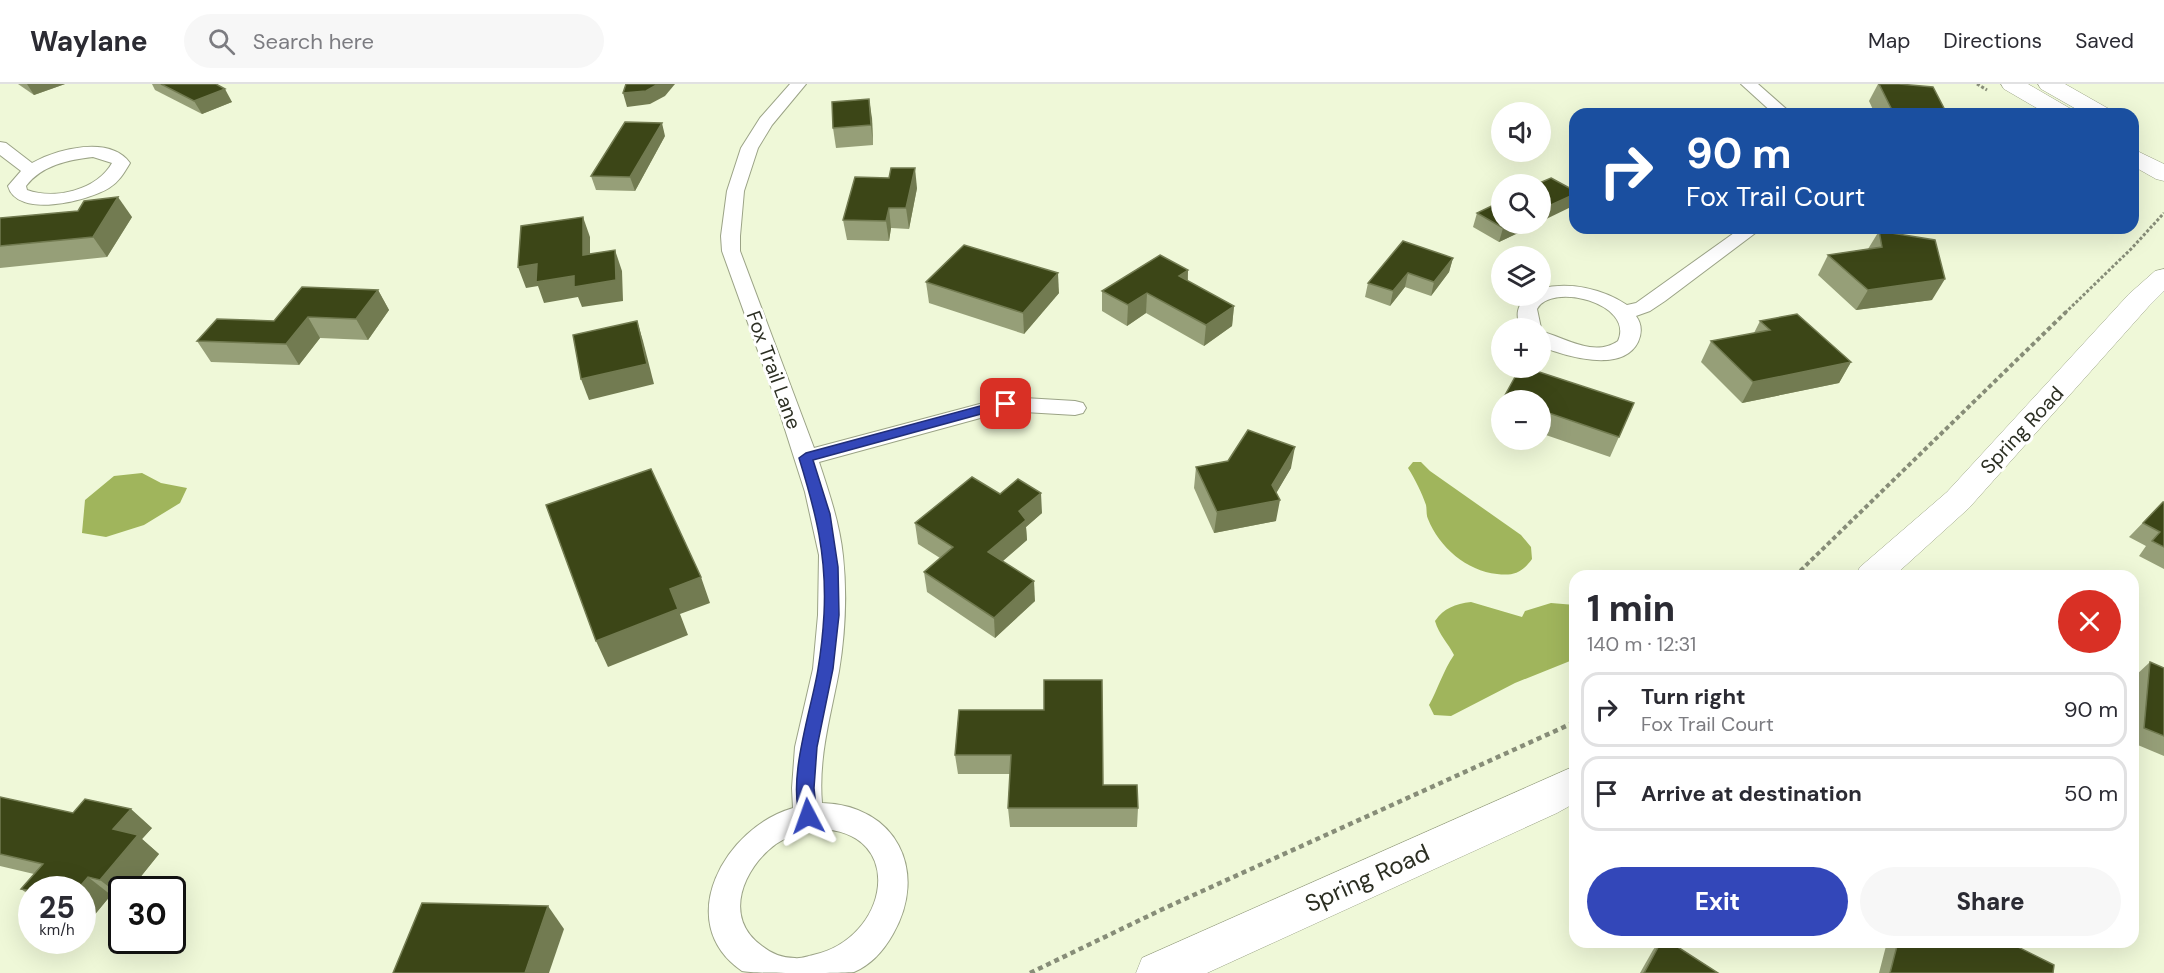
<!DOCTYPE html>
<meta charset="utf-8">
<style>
:root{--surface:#fff;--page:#f7f7f7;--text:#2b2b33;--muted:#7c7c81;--line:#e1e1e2;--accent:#3347b9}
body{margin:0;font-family:"DM Sans",sans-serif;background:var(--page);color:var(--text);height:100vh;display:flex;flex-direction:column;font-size:22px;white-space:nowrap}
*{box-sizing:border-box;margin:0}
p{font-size:20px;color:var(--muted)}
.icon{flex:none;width:33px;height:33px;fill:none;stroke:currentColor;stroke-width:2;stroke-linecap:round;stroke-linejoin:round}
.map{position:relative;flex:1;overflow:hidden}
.sheet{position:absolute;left:1569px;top:486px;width:570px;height:378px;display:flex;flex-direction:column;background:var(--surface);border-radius:18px;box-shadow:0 6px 24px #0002}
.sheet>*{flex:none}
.hud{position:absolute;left:1569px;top:24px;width:570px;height:126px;border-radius:18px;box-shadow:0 6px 24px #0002;background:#1a4fa0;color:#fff;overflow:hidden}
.buttons{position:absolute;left:1491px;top:18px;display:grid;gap:12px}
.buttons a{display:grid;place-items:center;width:60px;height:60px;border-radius:50%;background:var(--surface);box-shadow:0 6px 24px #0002;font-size:30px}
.speed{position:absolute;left:18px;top:792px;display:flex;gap:12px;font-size:30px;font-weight:700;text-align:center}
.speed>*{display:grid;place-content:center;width:78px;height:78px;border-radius:50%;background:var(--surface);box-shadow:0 6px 24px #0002;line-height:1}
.speed small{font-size:15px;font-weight:400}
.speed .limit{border:3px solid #111;border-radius:9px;background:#fff;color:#111}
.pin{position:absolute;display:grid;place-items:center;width:51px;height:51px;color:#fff;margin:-26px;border-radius:12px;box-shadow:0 3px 9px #0006}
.me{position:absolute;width:66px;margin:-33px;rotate:356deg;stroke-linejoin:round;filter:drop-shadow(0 0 4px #0008)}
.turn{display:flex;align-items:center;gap:21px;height:126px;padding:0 18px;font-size:27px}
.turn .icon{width:78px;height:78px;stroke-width:2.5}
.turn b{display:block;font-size:42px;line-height:51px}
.round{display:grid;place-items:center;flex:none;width:63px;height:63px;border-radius:32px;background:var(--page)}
.headline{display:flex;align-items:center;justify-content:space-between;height:102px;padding:0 18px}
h1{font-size:36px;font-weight:800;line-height:45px}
.action{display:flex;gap:12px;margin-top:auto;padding:12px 18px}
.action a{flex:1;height:69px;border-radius:36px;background:var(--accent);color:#fff;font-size:24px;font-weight:800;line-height:69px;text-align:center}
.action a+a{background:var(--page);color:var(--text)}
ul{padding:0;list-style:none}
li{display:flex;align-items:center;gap:18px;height:75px;margin:0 12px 9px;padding:0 6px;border:3px solid var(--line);border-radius:18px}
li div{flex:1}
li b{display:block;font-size:22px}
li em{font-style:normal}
header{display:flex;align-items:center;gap:36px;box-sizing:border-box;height:84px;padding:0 30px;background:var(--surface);border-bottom:2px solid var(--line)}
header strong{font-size:28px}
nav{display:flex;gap:33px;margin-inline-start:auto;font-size:21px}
.search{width:420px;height:54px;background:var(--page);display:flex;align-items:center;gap:15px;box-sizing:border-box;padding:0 21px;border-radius:33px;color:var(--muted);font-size:22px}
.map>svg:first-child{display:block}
.water{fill:#a0b55c}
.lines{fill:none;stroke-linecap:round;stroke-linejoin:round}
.street-casing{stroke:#9ba386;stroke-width:2}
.secondary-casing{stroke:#9ba386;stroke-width:1}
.path-far2{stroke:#878d78;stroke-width:3;stroke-dasharray:3 2;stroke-linecap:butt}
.path-far1{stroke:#878d78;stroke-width:4;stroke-dasharray:4.5 3;stroke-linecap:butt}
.path{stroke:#878d78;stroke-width:4.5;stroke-dasharray:5 4;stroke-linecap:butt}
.street{fill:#fff;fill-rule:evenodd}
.secondary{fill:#fff;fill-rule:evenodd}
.wall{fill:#969f78}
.shaded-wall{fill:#727b51}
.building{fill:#3c4617;stroke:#727b51;stroke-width:1.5}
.route{fill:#3347b9;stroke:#212e78;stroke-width:1.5}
.labels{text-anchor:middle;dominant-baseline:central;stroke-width:6;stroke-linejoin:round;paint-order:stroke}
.street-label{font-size:20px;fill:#2c2f23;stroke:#fff}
.near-street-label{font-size:24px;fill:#2c2f23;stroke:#fff}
</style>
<header>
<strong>Waylane</strong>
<div class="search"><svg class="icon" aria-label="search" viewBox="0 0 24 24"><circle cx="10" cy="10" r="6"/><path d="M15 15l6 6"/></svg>Search here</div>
<nav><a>Map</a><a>Directions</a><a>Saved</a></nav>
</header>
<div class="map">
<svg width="2164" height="889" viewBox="0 0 2164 889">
<rect width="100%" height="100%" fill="#eff8d8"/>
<g class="water">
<path d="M 1413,378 L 1421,378 L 1430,387 L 1521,451 L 1531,463 L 1532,475 C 1522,489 1513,492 1497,490 C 1467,487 1439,463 1428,435 C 1426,431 1427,426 1426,421 C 1422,409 1415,395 1408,384 Z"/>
<path d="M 142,389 L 161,399 L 187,404 L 180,419 L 144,441 L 106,453 L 82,449 L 85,416 L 114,392 Z"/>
<path d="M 1471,518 L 1522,533 L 1525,527 L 1551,519 L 1575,521 L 1575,575 L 1515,599 L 1451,632 L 1434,631 L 1429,621 C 1438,605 1443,587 1454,571 C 1448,559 1439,551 1435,537 C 1444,524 1455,520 1471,518 Z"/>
</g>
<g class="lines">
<defs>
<g id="street">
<path d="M 790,0 L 806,0 L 772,41 L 758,64 L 744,107 L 740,152 L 740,167 L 814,364 L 1006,313 L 1075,317 L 1083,319 L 1086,324 L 1083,329 L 1075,331 L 1006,327 L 819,378 C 829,408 840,441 843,472 C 847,509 845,551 839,587 C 831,631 818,673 822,719 C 896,721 929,787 893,850 C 884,866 871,881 854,888 C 841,889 811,889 796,889 C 784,889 750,889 742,887 C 671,838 726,743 793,724 L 792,704 L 795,663 L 813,585 L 818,531 L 819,471 L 805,408 L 775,314 L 722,167 L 721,152 L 727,107 L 741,64 L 760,34 ZM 819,745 C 908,747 889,855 813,871 C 808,872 800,875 795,874 C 782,874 772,870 762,862 C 722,834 743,784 776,760 C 789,751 804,748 819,745 Z"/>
<path d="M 1741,0 L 1758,0 L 1792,30 L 1774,30 Z"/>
<path d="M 0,58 L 6,59 L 32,79 C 57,65 110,51 130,79 C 124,89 119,98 109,104 C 88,117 17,135 8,102 L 21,87 L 0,71 ZM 93,73 L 112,79 C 97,106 55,116 27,106 L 26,102 C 42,81 68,76 93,73 Z"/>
<path d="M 1741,144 L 1762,144 L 1665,217 L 1650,227 L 1636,232 C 1642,240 1642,249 1638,258 C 1622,290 1565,272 1540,262 L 1540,247 C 1565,253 1593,274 1618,257 C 1635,219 1551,198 1537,225 L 1541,244 L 1540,245 L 1521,244 C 1515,231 1517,222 1527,212 L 1540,212 L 1540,205 C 1569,197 1603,205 1627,221 L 1636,219 Z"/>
</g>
<g id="secondary">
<path d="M 2001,0 L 2028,0 L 2071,25 L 2074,30 L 2047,30 L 2004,5 Z"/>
<path d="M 2038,0 L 2065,0 L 2109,25 L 2112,30 L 2085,30 L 2041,5 Z"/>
<path d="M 2133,65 L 2164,80 L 2164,97 L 2156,95 L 2133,82 Z"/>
<path d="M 2164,185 L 2164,207 L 2149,222 L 1969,424 L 1894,492 L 1855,492 L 1860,483 L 1947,408 L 2129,210 L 2155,187 Z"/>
<path d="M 1575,682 L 1575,719 L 1557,729 L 1207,889 L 1136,889 L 1142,874 Z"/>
</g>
</defs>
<use href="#street" class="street-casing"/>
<use href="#secondary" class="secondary-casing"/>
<g class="path-far2">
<path d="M 1977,0 L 1987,6"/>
<path d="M 2065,229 L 2132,164 L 2164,129"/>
</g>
<path class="path-far1" d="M 1795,492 L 2066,228"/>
<path class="path" d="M 1030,889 L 1165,824 L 1575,638"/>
<use href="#street" class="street"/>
<use href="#secondary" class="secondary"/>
</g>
<g class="wall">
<path d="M 18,0 L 65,0 L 34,11 Z"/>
<path d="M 152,0 L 216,0 L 232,18 L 202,30 L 155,6 Z"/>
<path d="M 1878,0 L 1879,0 L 1947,30 L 1875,30 L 1869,17 Z"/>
<path d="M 872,34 L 873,61 L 836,64 L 833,44 Z"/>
<path d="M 665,52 L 635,107 L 596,106 L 591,92 Z"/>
<path d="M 917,104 L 909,145 L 891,144 L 889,157 L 847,156 L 843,136 Z"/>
<path d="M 1477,129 L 1502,140 L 1537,140 L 1499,158 L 1473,143 Z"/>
<path d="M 132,133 L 107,173 L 0,184 L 0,134 Z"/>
<path d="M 1985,144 L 2008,144 L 2005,149 Z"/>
<path d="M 1879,147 L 1932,216 L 1856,226 L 1818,191 L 1828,171 L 1868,165 Z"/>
<path d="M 1453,174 L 1449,188 L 1431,212 L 1405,203 L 1390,222 L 1365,213 L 1368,199 Z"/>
<path d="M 1188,186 L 1188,197 L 1234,222 L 1232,242 L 1204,262 L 1146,229 L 1127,242 L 1102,227 L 1102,207 Z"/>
<path d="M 926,198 L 1059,209 L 1024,250 L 929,219 Z"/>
<path d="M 378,206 L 389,226 L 368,256 L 320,254 L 299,281 L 211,278 L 197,257 L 274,237 Z"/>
<path d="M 1760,237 L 1851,278 L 1839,299 L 1742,319 L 1701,278 L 1711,257 L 1754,249 Z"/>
<path d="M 1520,284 L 1527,284 L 1634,319 L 1610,373 L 1540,349 L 1540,316 L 1503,316 Z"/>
<path d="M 1502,320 L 1502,335 L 1497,334 Z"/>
<path d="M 1196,383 L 1291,384 L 1276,409 L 1276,437 L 1214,449 L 1194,404 Z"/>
<path d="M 1000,410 L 1042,429 L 1026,443 L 1027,456 L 1003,477 L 1035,517 L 995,554 L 927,508 L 924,488 L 940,474 L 918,460 L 915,439 Z"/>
<path d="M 2163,418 L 2164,418 L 2164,485 L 2139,472 L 2146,462 L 2129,453 Z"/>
<path d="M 2150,578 L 2164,584 L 2164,672 L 2133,659 L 2133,608 L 2135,592 Z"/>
<path d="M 959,626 L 1103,701 L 1138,724 L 1137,743 L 1010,743 L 1008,724 L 1010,690 L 958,690 L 955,671 Z"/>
<path d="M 0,713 L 73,729 L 152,744 L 142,755 L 159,770 L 130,806 L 122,806 L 122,814 L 111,811 L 92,834 L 82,831 L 82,806 L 32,806 L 32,813 L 21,805 L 34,790 L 0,782 Z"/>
<path d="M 1659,858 L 1670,858 L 1718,889 L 1640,889 L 1653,866 Z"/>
<path d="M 1883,858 L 2008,858 L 2053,889 L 1879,889 L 1886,862 Z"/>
</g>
<g class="shaded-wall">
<path d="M 27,0 L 65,0 L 34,11 Z"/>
<path d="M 658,0 L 675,0 L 665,12 L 650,20 L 627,23 L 623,9 Z"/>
<path d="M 225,5 L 232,18 L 202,30 L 194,17 Z"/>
<path d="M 869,15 L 872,34 L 873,61 L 871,41 Z"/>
<path d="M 662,39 L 665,52 L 635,107 L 630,93 Z"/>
<path d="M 915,84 L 917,104 L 909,145 L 906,124 Z"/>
<path d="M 1575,110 L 1575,117 L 1573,122 L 1540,138 L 1540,126 Z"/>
<path d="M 118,113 L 132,133 L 107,173 L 93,153 Z"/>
<path d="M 889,124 L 891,144 L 889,157 L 886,137 Z"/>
<path d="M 583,133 L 590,153 L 590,192 L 583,171 Z"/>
<path d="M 1513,140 L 1537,140 L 1499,158 L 1503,144 Z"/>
<path d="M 615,166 L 622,187 L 623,217 L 582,223 L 578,213 L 544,219 L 538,202 L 526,204 L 518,183 Z"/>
<path d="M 1453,174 L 1449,188 L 1431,212 L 1434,198 Z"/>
<path d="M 1188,186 L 1187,206 L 1179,192 Z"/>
<path d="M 1058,189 L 1059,209 L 1024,250 L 1023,229 Z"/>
<path d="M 1408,189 L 1405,203 L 1390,222 L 1393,207 Z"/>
<path d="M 1945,195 L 1932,216 L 1856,226 L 1868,206 Z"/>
<path d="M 378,206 L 389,226 L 368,256 L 356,235 Z"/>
<path d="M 1147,209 L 1146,229 L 1127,242 L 1128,221 Z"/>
<path d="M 1234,222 L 1232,242 L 1204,262 L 1206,241 Z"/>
<path d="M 308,233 L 320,254 L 299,281 L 286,260 Z"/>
<path d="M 637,237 L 643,257 L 654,300 L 589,316 L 581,295 Z"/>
<path d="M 1851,278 L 1839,299 L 1742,319 L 1753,298 Z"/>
<path d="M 1295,363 L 1291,384 L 1271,418 L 1280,416 L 1276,437 L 1214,449 L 1217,428 L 1272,401 Z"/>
<path d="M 1041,409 L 1042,429 L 1026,443 L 1027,456 L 990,488 L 988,468 L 1019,427 Z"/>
<path d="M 701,493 L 710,519 L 680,530 L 688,551 L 608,583 L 596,557 L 670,505 Z"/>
<path d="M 1034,497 L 1035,517 L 995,554 L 994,534 Z"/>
<path d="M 131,725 L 152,744 L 142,755 L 159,770 L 130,806 L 122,806 L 122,813 L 100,796 L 113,745 Z"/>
<path d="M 88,793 L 111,811 L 92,834 L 82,826 L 82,806 L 77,806 Z"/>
<path d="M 548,822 L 564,845 L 549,889 L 525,889 Z"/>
</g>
<g class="building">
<path d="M 161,0 L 216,0 L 225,5 L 194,17 Z"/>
<path d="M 626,0 L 658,0 L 646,7 L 623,9 Z"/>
<path d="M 1879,0 L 1899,0 L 1933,3 L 1947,30 L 1894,30 Z"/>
<path d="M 869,15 L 871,41 L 833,44 L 832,18 Z"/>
<path d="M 625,38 L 662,39 L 630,93 L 591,92 Z"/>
<path d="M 891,84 L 915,84 L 906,124 L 889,124 L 886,137 L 843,136 L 855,93 L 889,94 Z"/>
<path d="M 1551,94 L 1575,107 L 1575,110 L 1540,126 L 1540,100 L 1537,100 Z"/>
<path d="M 118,113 L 93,153 L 0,162 L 0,134 L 78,127 L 84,117 Z"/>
<path d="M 1502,117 L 1502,140 L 1513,140 L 1503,144 L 1477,129 Z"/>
<path d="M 583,133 L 583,171 L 615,166 L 616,196 L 574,203 L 574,192 L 536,198 L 537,180 L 518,183 L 521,142 Z"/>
<path d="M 1879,147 L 1935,156 L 1945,195 L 1868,206 L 1828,171 L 1882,163 Z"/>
<path d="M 1403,157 L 1453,174 L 1434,198 L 1408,189 L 1393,207 L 1368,199 Z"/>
<path d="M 964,161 L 1058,189 L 1023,229 L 926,198 Z"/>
<path d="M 1160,171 L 1188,186 L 1179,192 L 1234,222 L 1206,241 L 1147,209 L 1128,221 L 1102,207 Z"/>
<path d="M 302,203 L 378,206 L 356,235 L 308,233 L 286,260 L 197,257 L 217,235 L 274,237 Z"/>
<path d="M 1797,230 L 1851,278 L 1753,298 L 1711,257 L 1770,246 L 1760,237 Z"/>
<path d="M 637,237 L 647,280 L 581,295 L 573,251 Z"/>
<path d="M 1520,284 L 1527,284 L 1634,319 L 1619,353 L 1540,326 L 1540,316 L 1514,316 L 1504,313 Z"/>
<path d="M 1248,346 L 1295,363 L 1272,401 L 1280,416 L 1217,428 L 1196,383 L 1228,377 Z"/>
<path d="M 651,385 L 701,493 L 670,505 L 678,525 L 596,557 L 546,421 Z"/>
<path d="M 972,393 L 1000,410 L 1018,395 L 1041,409 L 1019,427 L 1026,436 L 988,468 L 1034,497 L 994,534 L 924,488 L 953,463 L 915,439 Z"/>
<path d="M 2163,418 L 2164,418 L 2164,463 L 2152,457 L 2160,448 L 2143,439 Z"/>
<path d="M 2150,578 L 2164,584 L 2164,652 L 2144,644 Z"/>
<path d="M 1044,596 L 1102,596 L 1103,701 L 1137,701 L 1138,724 L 1008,724 L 1011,671 L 955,671 L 959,626 L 1044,626 Z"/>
<path d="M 0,713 L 73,729 L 85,715 L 131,725 L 113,745 L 138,751 L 100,796 L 88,793 L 77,806 L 32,806 L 32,807 L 21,805 L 43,780 L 0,770 Z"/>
<path d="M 422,819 L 548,822 L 525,889 L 393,889 Z"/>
<path d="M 1661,858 L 1670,858 L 1718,889 L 1644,889 Z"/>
<path d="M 1898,858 L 2008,858 L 2054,881 L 2053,889 L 1890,889 Z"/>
</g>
<path class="route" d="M 1006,315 L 1010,317 L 1012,320 L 1010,322 L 813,376 L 830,430 L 838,483 L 839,531 L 833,585 L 817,663 L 814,704 L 817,732 L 814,737 L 808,740 L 802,737 C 785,700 812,624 818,585 C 821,567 823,548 824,530 C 827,472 816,429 799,374 L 806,369 Z"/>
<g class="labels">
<g class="street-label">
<text transform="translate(774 286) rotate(70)">Fox Trail Lane</text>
<text transform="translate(2022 346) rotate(-47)">Spring Road</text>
</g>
<g class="near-street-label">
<text transform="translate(1367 794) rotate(-24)">Spring Road</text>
</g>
</g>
</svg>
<div class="buttons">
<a><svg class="icon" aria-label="sound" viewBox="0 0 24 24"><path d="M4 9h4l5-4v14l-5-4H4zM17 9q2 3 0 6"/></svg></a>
<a><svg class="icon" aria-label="search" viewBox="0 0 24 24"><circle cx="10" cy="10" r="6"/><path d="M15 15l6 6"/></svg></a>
<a><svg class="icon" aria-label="layers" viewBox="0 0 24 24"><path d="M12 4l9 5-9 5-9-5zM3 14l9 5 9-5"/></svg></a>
<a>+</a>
<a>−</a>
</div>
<div class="speed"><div>25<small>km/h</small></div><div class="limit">30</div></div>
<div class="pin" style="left:1006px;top:320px;background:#d93025"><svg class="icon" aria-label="arrive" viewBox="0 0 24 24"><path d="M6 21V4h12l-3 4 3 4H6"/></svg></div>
<svg class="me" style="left:808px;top:732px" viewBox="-20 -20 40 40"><path d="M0-17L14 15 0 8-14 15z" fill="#3347b9" stroke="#fff" stroke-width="4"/></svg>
<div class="hud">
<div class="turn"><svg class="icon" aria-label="right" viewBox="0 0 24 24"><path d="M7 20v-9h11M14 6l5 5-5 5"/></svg><div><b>90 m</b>Fox Trail Court</div></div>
</div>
<section class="sheet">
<div class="headline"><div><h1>1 min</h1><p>140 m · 12:31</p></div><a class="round" style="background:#d93025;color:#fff"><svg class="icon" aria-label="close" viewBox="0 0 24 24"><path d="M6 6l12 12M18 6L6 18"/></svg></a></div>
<ul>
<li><svg class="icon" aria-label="right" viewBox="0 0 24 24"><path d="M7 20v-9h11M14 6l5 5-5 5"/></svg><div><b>Turn right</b><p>Fox Trail Court</p></div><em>90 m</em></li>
<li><svg class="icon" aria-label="arrive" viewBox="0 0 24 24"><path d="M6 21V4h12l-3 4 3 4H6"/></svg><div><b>Arrive at destination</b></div><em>50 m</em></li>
</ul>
<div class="action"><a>Exit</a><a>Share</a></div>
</section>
</div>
